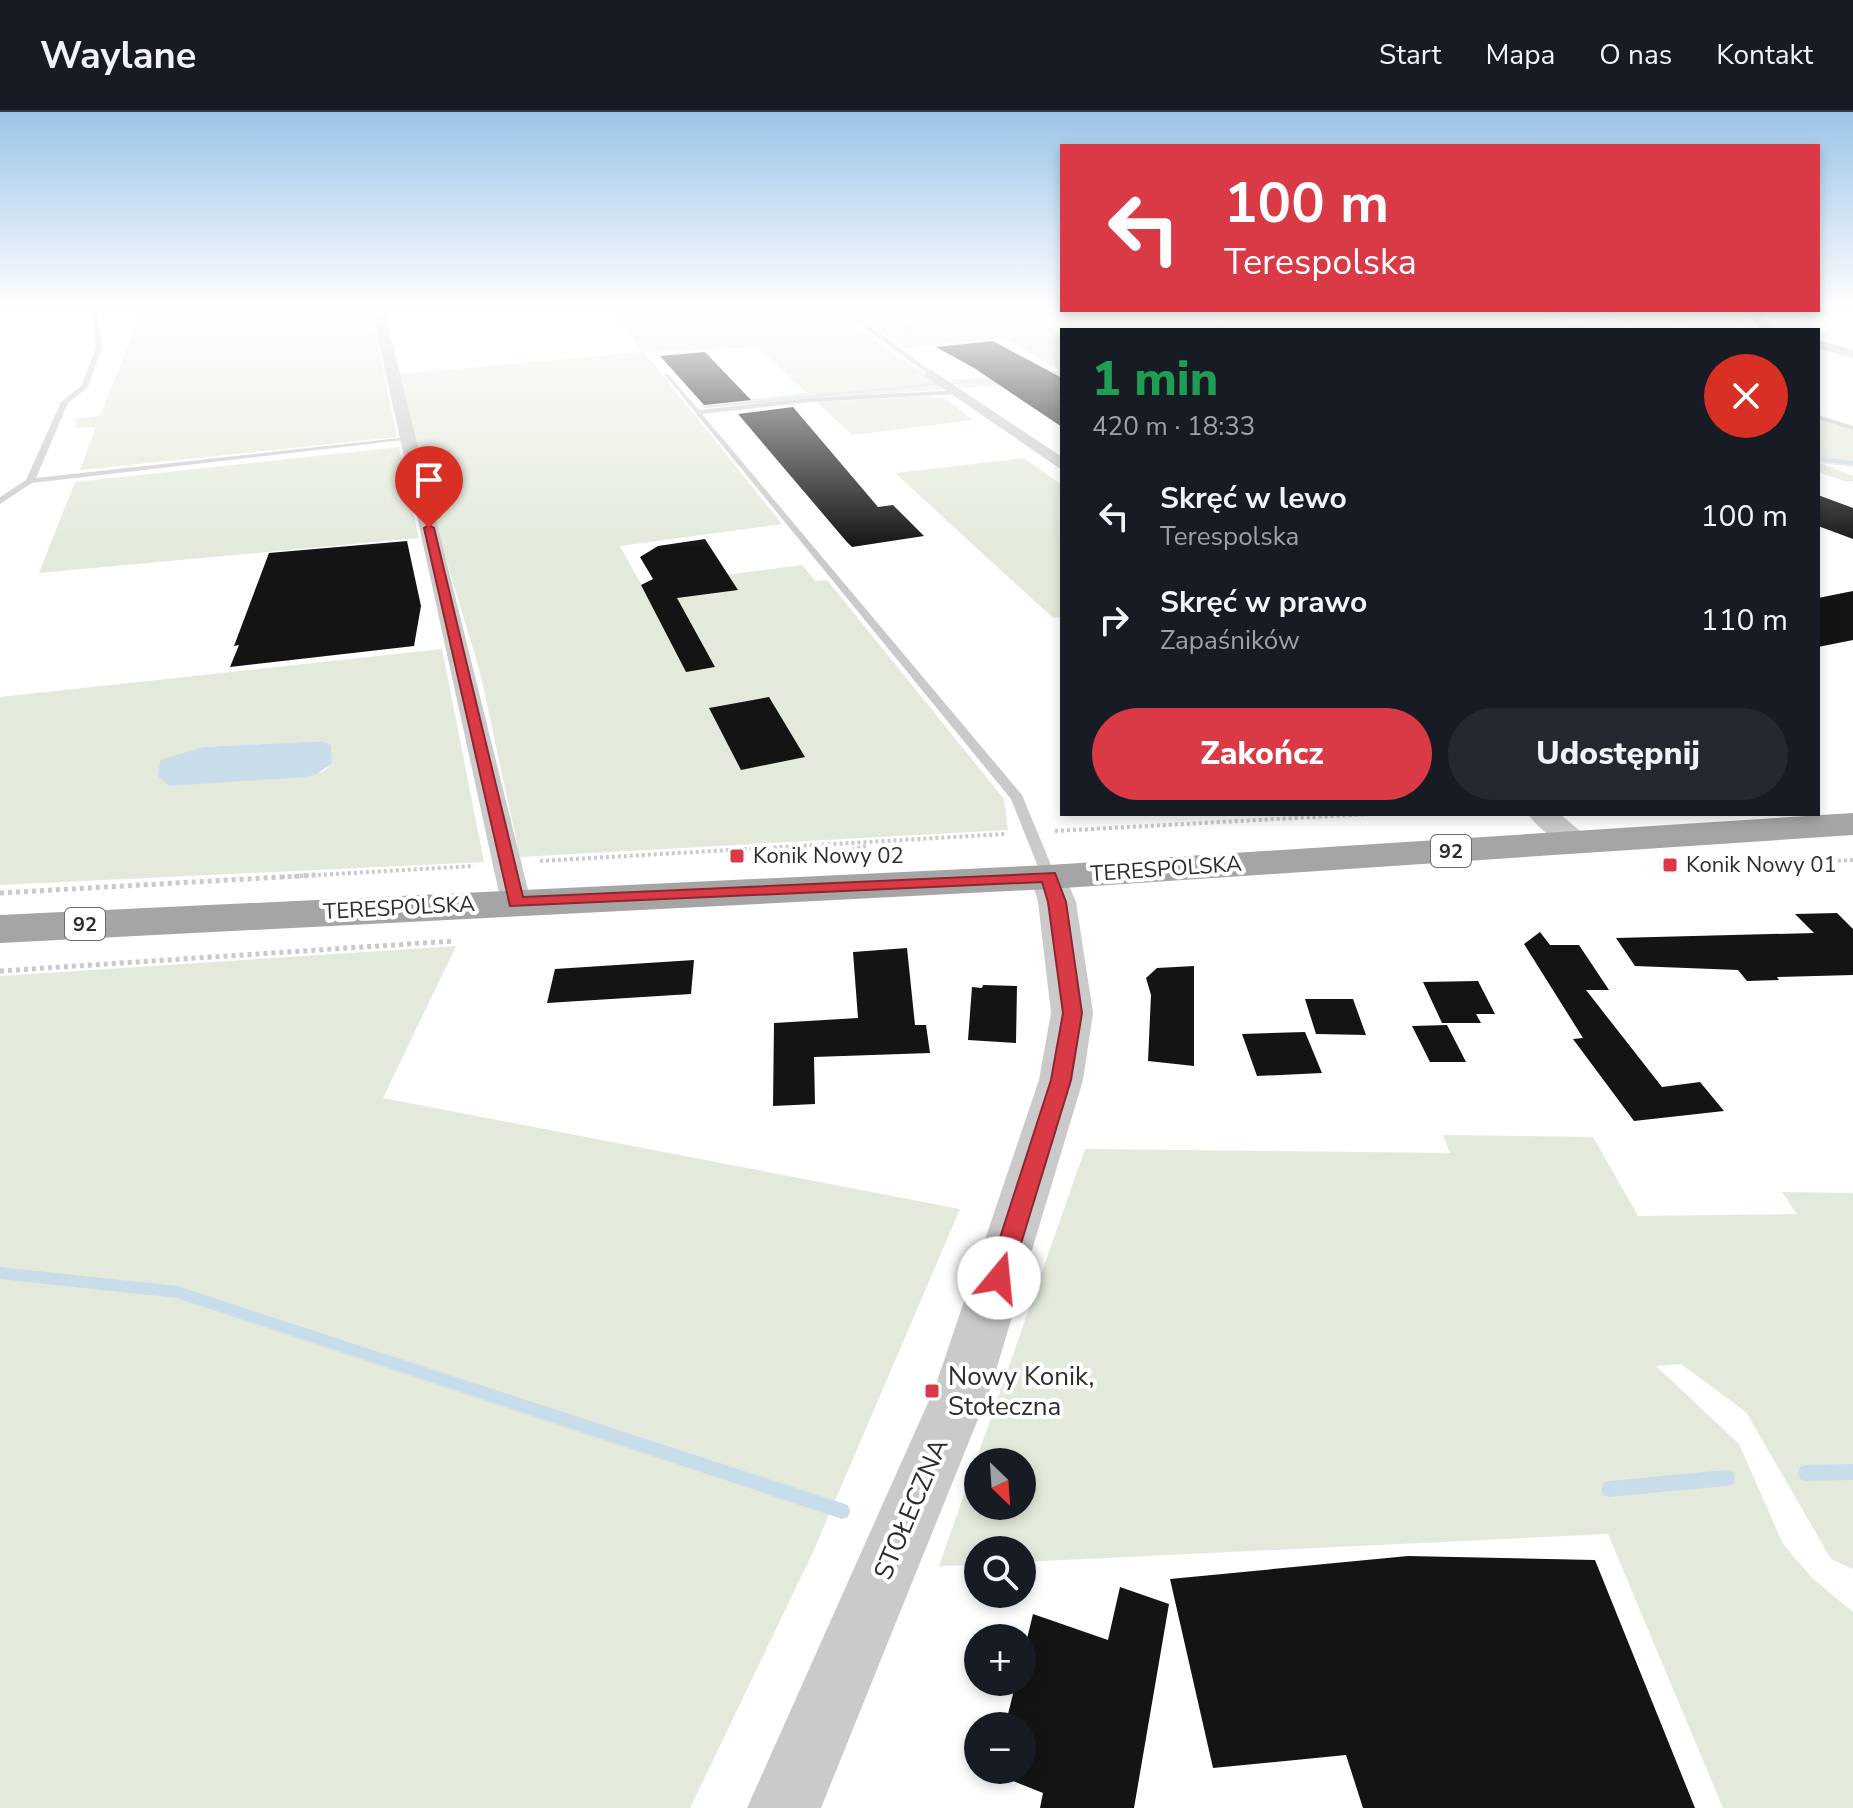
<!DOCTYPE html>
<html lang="pl">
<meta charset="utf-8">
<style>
:root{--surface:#171b24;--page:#242831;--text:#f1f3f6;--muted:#9ea1a6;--line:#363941;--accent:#da3a45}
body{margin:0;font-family:"Nunito Sans",sans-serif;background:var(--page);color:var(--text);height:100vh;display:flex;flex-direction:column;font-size:30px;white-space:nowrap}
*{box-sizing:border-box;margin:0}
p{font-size:26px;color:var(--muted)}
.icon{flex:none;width:44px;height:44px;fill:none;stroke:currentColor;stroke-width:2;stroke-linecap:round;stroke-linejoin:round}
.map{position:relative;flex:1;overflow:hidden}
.sheet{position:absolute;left:1060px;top:216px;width:760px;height:488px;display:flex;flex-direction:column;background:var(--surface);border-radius:0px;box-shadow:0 4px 12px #0003}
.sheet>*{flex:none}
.top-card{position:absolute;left:1060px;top:32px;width:760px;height:168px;border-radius:0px;box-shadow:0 4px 12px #0003;background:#da3a45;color:#fff;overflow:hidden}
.needle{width:52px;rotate:155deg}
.fabs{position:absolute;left:964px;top:1336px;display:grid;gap:16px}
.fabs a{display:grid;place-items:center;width:72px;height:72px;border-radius:50%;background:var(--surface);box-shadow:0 4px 12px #0003;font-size:40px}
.pin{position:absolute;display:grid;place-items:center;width:68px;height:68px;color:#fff;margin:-82px -34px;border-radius:50% 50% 50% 0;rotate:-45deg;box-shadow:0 0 8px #0007}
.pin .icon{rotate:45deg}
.me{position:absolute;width:88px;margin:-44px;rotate:17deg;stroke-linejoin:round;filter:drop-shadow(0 0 6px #0008)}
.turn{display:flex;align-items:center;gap:28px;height:168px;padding:0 32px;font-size:36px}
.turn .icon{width:104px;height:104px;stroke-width:2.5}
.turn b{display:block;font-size:56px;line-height:68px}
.round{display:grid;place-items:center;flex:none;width:84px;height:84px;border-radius:42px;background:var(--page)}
.headline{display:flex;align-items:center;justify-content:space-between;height:136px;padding:0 32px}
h1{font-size:48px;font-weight:800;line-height:60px;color:#1e9e55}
.primary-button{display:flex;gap:16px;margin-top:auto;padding:16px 32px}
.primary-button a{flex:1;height:92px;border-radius:48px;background:var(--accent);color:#fff;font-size:32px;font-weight:800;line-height:92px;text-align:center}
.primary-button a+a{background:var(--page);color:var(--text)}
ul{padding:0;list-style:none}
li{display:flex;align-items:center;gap:24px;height:104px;padding:0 32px}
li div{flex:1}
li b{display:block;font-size:30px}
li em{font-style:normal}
header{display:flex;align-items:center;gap:48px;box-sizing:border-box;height:112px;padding:0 40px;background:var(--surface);border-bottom:2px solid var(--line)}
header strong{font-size:38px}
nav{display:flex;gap:44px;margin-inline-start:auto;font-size:28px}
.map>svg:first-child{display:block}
.green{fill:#e3eadb;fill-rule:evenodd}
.water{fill:#c9dce9}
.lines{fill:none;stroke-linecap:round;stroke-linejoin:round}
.stream{fill:#c9dce9;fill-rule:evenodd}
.building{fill:#141414}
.path-far2{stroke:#cacaca;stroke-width:2;stroke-dasharray:2 2;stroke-linecap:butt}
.path-far1{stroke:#cacaca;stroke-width:4;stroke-dasharray:3 3;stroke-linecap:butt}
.path{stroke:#cacaca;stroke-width:5;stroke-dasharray:4 4;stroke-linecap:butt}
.service{fill:#cacaca;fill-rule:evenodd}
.minor{fill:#cacaca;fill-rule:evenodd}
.tertiary{fill:#cacaca;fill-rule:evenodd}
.primary{fill:#a5a5a5;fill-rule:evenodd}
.route{fill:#da3a45;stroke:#8e262d;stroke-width:2}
.poi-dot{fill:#da3a45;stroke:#fff;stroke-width:3}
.labels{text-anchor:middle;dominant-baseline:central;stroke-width:8;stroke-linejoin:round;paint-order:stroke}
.shield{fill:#fff;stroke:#6c6c6c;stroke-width:2}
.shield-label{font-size:20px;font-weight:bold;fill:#2d2d2d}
.poi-label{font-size:22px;fill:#2d2d2d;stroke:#fff;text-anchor:start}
.street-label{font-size:22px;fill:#2d2d2d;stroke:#fff}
.near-poi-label{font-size:26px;fill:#2d2d2d;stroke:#fff;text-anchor:start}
.near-street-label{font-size:26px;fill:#2d2d2d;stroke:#fff}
</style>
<header>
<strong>Waylane</strong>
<nav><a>Start</a><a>Mapa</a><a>O nas</a><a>Kontakt</a></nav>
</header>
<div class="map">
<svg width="1853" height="1696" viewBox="0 0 1853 1696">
<rect width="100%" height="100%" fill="#fff"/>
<g class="green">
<path d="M 142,198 L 371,198 L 397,325 L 80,358 L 96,315 L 76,316 L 76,307 L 100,304 Z"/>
<path d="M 611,198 L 833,198 L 945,277 L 704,296 L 699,293 L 807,281 L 757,235 L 644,240 L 782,412 L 620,434 L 642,474 L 802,453 L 815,469 L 827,468 L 1004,687 L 1008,718 L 520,745 L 480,560 L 437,417 L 399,262 L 642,240 Z"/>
<path d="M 851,198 L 1534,198 L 1598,218 L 1062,218 L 1062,276 L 1039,270 L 961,276 L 951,268 L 1060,259 L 1004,225 L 904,236 Z"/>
<path d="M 1582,198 L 1748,198 L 1742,201 L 1751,214 L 1720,208 L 1645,217 Z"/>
<path d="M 928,284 L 946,287 L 973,308 L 853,323 L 816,290 Z"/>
<path d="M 1818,307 L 1853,318 L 1853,355 L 1820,351 L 1853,364 L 1853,369 L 1847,370 L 1818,360 Z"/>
<path d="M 399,335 L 419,426 L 39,461 L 75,370 Z"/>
<path d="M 1024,346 L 1062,373 L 1062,505 L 1053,506 L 895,361 Z"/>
<path d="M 442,537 L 484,750 L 0,773 L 0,585 ZM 322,629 L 331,633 L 327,657 L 317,662 L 170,674 L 204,635 Z"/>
<path d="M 456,834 L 383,986 L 960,1097 L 813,1440 L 690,1696 L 0,1696 L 0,864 Z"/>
<path d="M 1443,1023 L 1593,1025 L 1638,1104 L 1797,1102 L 1782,1080 L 1853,1081 L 1853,1457 L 1831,1447 L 1746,1300 L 1681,1252 L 1656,1254 L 1739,1332 L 1783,1432 L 1812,1466 L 1853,1500 L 1853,1696 L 1723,1696 L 1608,1422 L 1022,1450 L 1022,1438 L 978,1438 L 978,1453 L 939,1454 L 1085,1037 L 1450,1041 ZM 978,1350 L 1022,1350 L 1022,1394 L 978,1394 Z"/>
</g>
<path class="water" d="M 322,629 L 331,633 L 332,651 L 317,662 L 305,665 L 169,674 L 158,664 L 160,648 L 204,635 Z"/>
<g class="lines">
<g class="stream">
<path d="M 1183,198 L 1227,217 L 1227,218 L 1221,218 L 1177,198 Z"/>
<path d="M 1004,266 L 1006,268 L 953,272 L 951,271 Z"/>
<path d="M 937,271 L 939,273 L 707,296 L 704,294 Z"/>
<path d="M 1818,345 L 1853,349 L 1853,353 L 1818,349 Z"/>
<path d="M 0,1155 L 177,1174 L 842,1391 L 848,1393 L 850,1399 L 848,1405 L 842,1407 L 177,1186 L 0,1167 Z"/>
<path d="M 1853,1352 L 1853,1368 L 1806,1369 L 1800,1367 L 1798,1361 L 1800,1355 L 1806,1353 Z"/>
<path d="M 1727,1358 L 1733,1360 L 1735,1366 L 1733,1372 L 1727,1374 L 1609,1385 L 1603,1383 L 1601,1377 L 1603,1371 L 1609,1369 Z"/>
</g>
</g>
<g class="building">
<path d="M 993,229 L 1062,266 L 1062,315 L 974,256 L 936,235 Z"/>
<path d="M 705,240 L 751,288 L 704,293 L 660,244 Z"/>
<path d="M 793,295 L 878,395 L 893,393 L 924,424 L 852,435 L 846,429 L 738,302 Z"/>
<path d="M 1818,383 L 1853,396 L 1853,427 L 1818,414 Z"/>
<path d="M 705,427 L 738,478 L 677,486 L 715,555 L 686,560 L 641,473 L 653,467 L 640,445 L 658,434 Z"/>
<path d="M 407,429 L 421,494 L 414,534 L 230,555 L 239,533 L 234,534 L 269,441 Z"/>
<path d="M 1853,479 L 1853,528 L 1818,535 L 1818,486 Z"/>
<path d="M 769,585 L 805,645 L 741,658 L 709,596 Z"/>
<path d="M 1837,801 L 1853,817 L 1853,863 L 1777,865 L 1779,868 L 1747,869 L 1738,858 L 1635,854 L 1616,826 L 1814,821 L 1795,802 Z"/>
<path d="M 1540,820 L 1550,833 L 1579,833 L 1609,878 L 1586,878 L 1662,975 L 1700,970 L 1724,999 L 1634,1009 L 1573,927 L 1583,926 L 1524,832 Z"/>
<path d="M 907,836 L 915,913 L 926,913 L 930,941 L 814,945 L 815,992 L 773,994 L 774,911 L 858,906 L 853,840 Z"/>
<path d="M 694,848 L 691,882 L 547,891 L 555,857 Z"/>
<path d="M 1194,854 L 1194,954 L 1148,949 L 1151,883 L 1146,866 L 1157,856 Z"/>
<path d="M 1478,869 L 1495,902 L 1476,902 L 1481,911 L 1442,911 L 1423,870 Z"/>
<path d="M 983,873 L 1017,874 L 1016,931 L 968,928 L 972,875 L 982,876 Z"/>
<path d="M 1305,887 L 1353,887 L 1366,923 L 1316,922 Z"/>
<path d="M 1447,913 L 1466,950 L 1430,950 L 1412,914 Z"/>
<path d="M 1305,920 L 1322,961 L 1257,964 L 1242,922 Z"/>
<path d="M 1408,1444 L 1595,1448 L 1695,1696 L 1363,1696 L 1346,1643 L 1213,1656 L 1170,1467 Z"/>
<path d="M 1120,1475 L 1169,1492 L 1134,1696 L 1040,1696 L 1043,1681 L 993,1661 L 994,1658 L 1022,1658 L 1022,1614 L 1005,1614 L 1016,1570 L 1022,1570 L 1022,1547 L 1033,1502 L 1108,1528 Z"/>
</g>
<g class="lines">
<g class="path-far2">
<path d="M 1681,198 L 1697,203 L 1733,199"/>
<path d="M 1697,203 L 1734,214"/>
<path d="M 905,218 L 926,205 L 921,198"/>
</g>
<g class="path-far1">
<path d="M 1055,719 L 1370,702"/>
<path d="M 840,741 L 869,733"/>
<path d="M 540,749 L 1005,722"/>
<path d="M 1755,749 L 1764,753 L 1853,748"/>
<path d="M 282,765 L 474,754"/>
</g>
<g class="path">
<path d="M 0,781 L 317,763"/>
<path d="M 0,859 L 454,829"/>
</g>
<g class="service">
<path d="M 91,198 L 97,198 L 102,235 L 88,275 L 68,291 L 36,366 L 408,325 L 412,327 L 32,371 L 0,392 L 0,385 L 26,368 L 61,290 L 81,274 L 96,235 Z"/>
<path d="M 848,198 L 932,260 L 932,262 L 928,262 L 841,198 Z"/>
<path d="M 664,262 L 668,262 L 699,298 L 810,286 L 960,278 L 957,282 L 810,290 L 702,302 L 1022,683 L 1056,765 L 1054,768 L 1044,768 L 1042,765 L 1011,687 Z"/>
<path d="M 1818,303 L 1853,314 L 1853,318 L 1818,307 Z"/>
</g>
<g class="minor">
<path d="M 372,198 L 384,198 L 531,790 L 527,797 L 516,799 L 505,797 L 501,790 Z"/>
<path d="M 1752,198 L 1765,198 L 1761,203 L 1774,218 L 1761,218 L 1748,203 Z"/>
<path d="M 1818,228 L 1853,238 L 1853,246 L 1818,236 Z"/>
<path d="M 930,257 L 1062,345 L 1062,358 L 925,264 L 925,258 Z"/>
<path d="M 1528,702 L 1560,702 L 1593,730 L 1589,736 C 1568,741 1540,719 1528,702 Z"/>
</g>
<path class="tertiary" d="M 1049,754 L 1062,757 L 1076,790 L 1093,901 L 1083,968 L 991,1275 L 821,1696 L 747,1696 L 935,1275 L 1039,968 L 1051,901 L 1038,790 L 1031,765 L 1036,757 Z"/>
<path class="primary" d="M 1853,701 L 1853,723 L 1049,777 L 0,831 L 0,803 L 1049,753 Z"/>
</g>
<linearGradient id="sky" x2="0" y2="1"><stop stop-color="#9bc4e8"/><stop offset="0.45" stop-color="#fff"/><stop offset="1" stop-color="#fff" stop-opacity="0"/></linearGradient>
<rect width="1853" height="436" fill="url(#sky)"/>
<path class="route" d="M 429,413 L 434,416 L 523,785 L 1055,761 L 1066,790 L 1082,901 L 1071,968 L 1008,1174 L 999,1177 L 991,1174 L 987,1166 L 1051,968 L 1063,901 L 1048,790 L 1042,770 L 510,794 L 424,416 Z"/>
<g class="poi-dot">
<rect x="729" y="736" width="16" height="16" rx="4"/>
<rect x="1662" y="745" width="16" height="16" rx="4"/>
<rect x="924" y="1271" width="16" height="16" rx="4"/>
</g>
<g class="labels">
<g class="shield">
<rect x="1431" y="723" width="40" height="32" rx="6"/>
<rect x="65" y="796" width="40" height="32" rx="6"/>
</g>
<g class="shield-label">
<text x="1451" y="739">92</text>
<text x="85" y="812">92</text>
</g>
<g class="poi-label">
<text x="753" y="744">Konik Nowy 02</text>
<text x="1686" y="753">Konik Nowy 01</text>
</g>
<g class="street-label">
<text transform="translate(1166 757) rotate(-4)">TERESPOLSKA</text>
<text transform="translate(399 796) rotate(-3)">TERESPOLSKA</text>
</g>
<g class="near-poi-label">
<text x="948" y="1264">Nowy Konik,<tspan x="948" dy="30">Stołeczna</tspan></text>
</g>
<g class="near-street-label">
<text transform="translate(911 1397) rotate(-67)">STOŁECZNA</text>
</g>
</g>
</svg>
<div class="fabs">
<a><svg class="needle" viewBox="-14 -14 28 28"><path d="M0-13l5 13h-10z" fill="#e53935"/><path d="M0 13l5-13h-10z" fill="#9ea1a6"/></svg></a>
<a><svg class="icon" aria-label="search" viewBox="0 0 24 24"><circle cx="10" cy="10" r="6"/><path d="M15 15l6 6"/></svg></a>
<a>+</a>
<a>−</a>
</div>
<div class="pin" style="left:429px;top:416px;background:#d93025"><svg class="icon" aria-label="arrive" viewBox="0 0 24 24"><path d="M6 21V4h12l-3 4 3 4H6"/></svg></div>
<svg class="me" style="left:999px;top:1166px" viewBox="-20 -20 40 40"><circle r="19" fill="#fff"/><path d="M0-13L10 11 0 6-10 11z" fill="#da3a45"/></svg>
<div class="top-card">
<div class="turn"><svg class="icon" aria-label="left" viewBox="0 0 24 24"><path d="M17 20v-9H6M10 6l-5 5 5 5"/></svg><div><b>100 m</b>Terespolska</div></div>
</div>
<section class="sheet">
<div class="headline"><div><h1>1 min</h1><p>420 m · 18:33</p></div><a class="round" style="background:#d93025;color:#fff"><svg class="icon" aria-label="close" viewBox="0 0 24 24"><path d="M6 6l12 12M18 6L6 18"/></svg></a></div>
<ul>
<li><svg class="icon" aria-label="left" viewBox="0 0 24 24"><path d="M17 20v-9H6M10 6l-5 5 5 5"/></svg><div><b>Skręć w lewo</b><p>Terespolska</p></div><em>100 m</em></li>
<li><svg class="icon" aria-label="right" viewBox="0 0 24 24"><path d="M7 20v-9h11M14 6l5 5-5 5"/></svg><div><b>Skręć w prawo</b><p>Zapaśników</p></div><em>110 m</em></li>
</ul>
<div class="primary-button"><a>Zakończ</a><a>Udostępnij</a></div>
</section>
</div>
